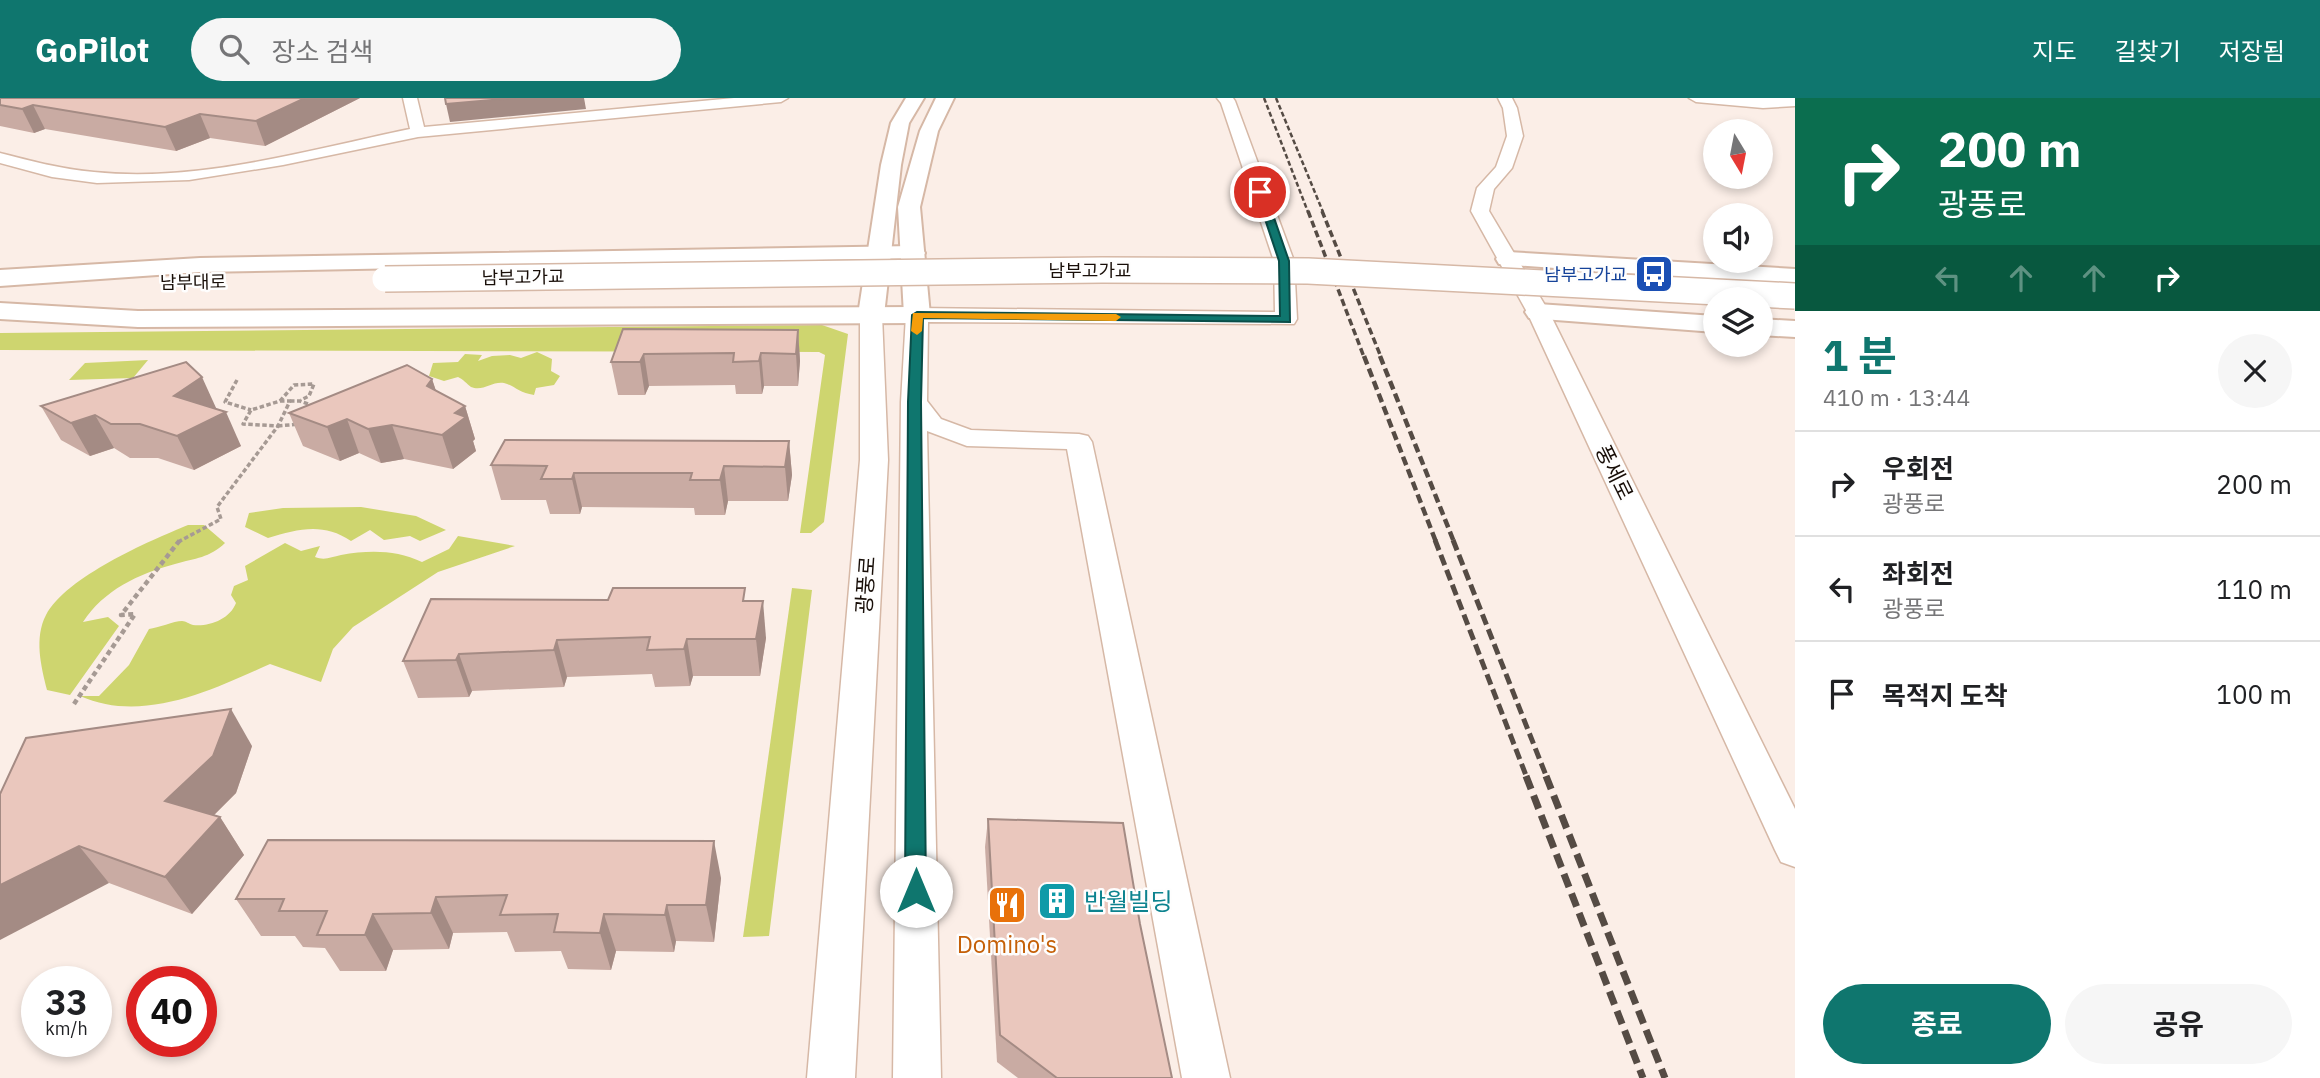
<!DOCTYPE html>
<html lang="ko">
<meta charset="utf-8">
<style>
:root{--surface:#fff;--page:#f6f6f6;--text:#202124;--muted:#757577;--line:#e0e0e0;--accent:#0f766e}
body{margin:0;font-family:"IBM Plex Sans","Noto Sans KR",sans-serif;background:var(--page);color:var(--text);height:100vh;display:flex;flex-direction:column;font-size:26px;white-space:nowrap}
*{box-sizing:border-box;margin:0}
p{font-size:23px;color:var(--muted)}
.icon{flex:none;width:38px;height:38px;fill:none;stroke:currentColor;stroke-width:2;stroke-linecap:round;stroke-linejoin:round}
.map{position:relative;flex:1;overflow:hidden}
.drawer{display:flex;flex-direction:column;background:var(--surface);width:525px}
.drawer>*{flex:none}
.banner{background:#0b6e4f;color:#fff;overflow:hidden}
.needle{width:46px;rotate:170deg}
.buttons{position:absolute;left:1703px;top:21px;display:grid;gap:14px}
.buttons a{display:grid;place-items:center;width:70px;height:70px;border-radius:50%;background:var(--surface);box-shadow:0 4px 10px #0003;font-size:35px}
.speed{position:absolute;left:21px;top:868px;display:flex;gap:14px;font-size:35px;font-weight:700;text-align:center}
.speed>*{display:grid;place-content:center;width:91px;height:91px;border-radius:50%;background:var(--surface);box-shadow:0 4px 10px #0003;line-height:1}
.speed small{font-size:18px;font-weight:400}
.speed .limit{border:10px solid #d22;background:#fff;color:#111}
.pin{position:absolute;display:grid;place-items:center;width:60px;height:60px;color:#fff;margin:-30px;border:4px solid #fff;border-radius:50%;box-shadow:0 2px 7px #0007}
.me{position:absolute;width:77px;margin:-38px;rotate:0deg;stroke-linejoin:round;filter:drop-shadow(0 0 5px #0008)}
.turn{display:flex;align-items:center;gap:24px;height:147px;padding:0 28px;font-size:32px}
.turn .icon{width:91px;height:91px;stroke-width:2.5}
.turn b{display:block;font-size:49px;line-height:60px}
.lanes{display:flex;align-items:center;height:66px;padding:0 28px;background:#0003;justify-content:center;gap:35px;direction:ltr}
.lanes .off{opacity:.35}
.round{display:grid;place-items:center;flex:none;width:74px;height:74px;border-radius:37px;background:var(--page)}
.head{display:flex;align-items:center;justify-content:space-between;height:119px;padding:0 28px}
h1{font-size:42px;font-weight:700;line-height:52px;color:var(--accent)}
.primary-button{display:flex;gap:14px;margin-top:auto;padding:14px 28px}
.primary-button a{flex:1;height:80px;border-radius:42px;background:var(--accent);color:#fff;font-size:28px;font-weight:700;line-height:80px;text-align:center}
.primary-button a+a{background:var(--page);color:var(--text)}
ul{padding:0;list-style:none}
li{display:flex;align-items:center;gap:21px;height:105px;padding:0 28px;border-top:2px solid var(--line)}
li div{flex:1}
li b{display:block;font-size:26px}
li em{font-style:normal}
header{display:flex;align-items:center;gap:42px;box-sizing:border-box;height:98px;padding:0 35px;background:var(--accent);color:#fff}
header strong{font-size:33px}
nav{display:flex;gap:38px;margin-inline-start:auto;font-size:24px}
.search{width:490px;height:63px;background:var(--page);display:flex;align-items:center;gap:18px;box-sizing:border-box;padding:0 24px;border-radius:38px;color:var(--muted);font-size:26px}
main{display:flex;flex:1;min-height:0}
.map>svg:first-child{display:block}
.green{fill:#ced56f}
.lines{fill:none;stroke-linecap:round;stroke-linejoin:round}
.minor-casing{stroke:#d6b8a6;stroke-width:3}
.major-casing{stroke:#d6b8a6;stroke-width:4}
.highway-casing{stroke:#d6b8a6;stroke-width:4}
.path-far1{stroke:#a69a94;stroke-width:3.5;stroke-dasharray:4.5 2.5;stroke-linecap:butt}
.path{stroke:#a69a94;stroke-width:4.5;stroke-dasharray:5 3.5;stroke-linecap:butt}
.minor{fill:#fff;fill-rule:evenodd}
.major{fill:#fff;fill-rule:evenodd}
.highway{fill:#fff;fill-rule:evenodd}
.rail-far4{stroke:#554b44;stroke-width:2.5;stroke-dasharray:5 2.5;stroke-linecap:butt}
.rail-far3{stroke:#554b44;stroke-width:3.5;stroke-dasharray:7 3.5;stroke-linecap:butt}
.rail-far2{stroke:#554b44;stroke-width:4.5;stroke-dasharray:9 4.5;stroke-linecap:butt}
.rail-far1{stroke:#554b44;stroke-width:5;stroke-dasharray:11 5;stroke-linecap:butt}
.rail{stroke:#554b44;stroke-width:7;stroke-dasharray:14 7;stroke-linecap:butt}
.highway-bridge-casing{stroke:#d6b8a6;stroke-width:28;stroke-linecap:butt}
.highway-bridge{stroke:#fff;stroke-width:25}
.wall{fill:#c9aba3}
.shaded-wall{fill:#a48b84}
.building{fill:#eac7bd;stroke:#a48b84;stroke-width:2}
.route{fill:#0f766e;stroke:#0a4d48;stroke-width:2}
.slow{fill:#f59e0b}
.labels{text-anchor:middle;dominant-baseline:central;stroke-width:5;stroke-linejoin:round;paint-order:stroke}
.far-street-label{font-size:18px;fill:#180e08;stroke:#fefefe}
.far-transit-label{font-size:18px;fill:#164399;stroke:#fefefe;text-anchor:end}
.street-label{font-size:21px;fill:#180e08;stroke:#fefefe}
.near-culture-label{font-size:24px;fill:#0d838f;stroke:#fefefe;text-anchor:start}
.near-food-label{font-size:24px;fill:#c56008;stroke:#fefefe}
</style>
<header>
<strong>GoPilot</strong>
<div class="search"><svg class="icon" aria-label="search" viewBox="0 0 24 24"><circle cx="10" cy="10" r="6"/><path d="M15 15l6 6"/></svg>장소 검색</div>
<nav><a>지도</a><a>길찾기</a><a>저장됨</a></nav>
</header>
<main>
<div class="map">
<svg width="1795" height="980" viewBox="0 0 1795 980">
<rect width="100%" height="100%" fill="#fbeee7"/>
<g class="green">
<path d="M 822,227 L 848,236 L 824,424 L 811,435 L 800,435 L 825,257 L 819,254 L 0,252 L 0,235 Z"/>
<path d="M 537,254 L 552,261 L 551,273 L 560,278 L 554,287 L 536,290 L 534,297 C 519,295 515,288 504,285 C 492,283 483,294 471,289 C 467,286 463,281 458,279 L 444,283 L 429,278 L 433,265 L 458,264 L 465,256 L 482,257 L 478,263 L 492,258 L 510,257 L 521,260 Z"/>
<path d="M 148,262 L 133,280 L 69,282 L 85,265 Z"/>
<path d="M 361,409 L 416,418 L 446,432 L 420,443 L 410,438 L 384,442 L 370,432 L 351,443 C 323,424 298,431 268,440 L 245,429 L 249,415 L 283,410 Z"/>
<path d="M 188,427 L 204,427 L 225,445 C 209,460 196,460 175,466 C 138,476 104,492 83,524 L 108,519 L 119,528 L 70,597 L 47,592 C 41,568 34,540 46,517 C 66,479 149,443 188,427 Z"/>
<path d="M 458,438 L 515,448 L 438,474 L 353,529 L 333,551 L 321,584 L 270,566 C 212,592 143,626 80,598 L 99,598 L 129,567 L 149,531 C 158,530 174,523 182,523 C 186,523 189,526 193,527 C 209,529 230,521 236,505 L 231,497 L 234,488 L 248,482 L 245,468 L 285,445 L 301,453 L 320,448 L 315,459 C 325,463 331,459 341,457 C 370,452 396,452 422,464 L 449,451 Z"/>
<path d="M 792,490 L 812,492 L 769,838 L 743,839 Z"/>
</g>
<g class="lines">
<defs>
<g id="minor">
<path d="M 403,0 L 417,0 L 424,29 L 734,0 L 788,0 L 781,4 L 418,39 L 283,67 L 189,82 L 97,85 L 52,79 L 0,65 L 0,55 C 31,63 61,71 94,74 C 199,85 308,52 410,31 Z"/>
<path d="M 1217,0 L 1233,0 L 1235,3 L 1294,163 L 1297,221 L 1294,226 L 928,224 L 927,303 L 941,321 L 971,332 L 1079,336 L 1088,338 L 1092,344 L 1230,980 L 1182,980 L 1067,351 L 967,348 L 927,333 L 941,980 L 893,980 L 901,304 L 906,217 L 909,212 L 917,210 L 1275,214 L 1274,163 L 1221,5 Z"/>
<path d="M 1498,0 L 1512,0 L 1517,10 L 1523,38 L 1512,70 L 1494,91 L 1489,113 L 1549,214 L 1795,711 L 1795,769 L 1781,764 L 1775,752 L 1527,214 L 1471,113 L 1477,90 L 1496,69 L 1507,38 L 1503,10 Z"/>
<path d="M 1689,0 L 1795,0 L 1795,8 L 1763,10 L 1696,4 Z"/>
<path d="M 871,210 L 879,212 L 882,217 L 888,362 L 855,980 L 807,980 L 860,362 L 860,217 L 863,212 Z"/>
</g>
<g id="major">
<path d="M 906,0 L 924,0 L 909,25 L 901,67 L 884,217 L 880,223 L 871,225 L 862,223 L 858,217 L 881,67 L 891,25 Z"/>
<path d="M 936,0 L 954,0 L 938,33 L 920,109 L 930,217 L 926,223 L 917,225 L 908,223 L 904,217 L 898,109 L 920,33 Z"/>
</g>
<g id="highway">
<path d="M 913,148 L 922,150 L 925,155 L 922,160 L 200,174 L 0,188 L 0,172 L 200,160 Z"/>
<path d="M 1508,154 L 1795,171 L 1795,187 L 1499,166 L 1496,161 L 1499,156 Z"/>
<path d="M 0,205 L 138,213 L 917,209 L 926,211 L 930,217 L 926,223 L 917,225 L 138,229 L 0,221 Z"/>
<path d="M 1538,206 L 1715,218 L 1715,234 L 1529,220 L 1525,214 L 1529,208 Z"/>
<path d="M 1760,221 L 1795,223 L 1795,239 L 1760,237 Z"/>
</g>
</defs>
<use href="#minor" class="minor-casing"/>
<use href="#major" class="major-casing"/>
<use href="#highway" class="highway-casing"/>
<g class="path-far1">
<path d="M 237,282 L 225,304 L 251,312"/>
<path d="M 280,303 L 294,287 L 314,286 L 309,298 L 301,302"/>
<path d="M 280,303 L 290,303 L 278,328 L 243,326 L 251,312 Z"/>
<path d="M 290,303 L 300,303 L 316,309"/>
<path d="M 278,328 L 300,326"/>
<path d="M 178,444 L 221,421 L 217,409 L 278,328"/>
</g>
<path class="path" d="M 74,606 L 135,516 L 121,517 L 180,442"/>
<use href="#minor" class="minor"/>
<use href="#major" class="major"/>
<use href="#highway" class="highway"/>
<g class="rail-far4">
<path d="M 1264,0 L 1308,114"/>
<path d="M 1276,0 L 1323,114"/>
</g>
<g class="rail-far3">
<path d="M 1308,113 L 1364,259"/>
<path d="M 1322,113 L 1381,259"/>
</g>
<g class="rail-far2">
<path d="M 1364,258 L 1436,444"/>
<path d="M 1380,258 L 1454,444"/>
</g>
<g class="rail-far1">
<path d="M 1435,442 L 1527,680"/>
<path d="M 1453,442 L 1547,680"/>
</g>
<g class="rail">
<path d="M 1526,678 L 1643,980"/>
<path d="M 1546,678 L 1665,980"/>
</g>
<defs>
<path id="highway-bridge" d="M 385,181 L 1102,172 L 1308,173 L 1795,198"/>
</defs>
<use href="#highway-bridge" class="highway-bridge-casing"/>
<use href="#highway-bridge" class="highway-bridge"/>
</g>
<g class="wall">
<path d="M 0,0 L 360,0 L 265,48 L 210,40 L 176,53 L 45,31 L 34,35 L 0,28 Z"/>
<path d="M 623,231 L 798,232 L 800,263 L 798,288 L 764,288 L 762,296 L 736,296 L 735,287 L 649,288 L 645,297 L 618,297 L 611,264 Z"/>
<path d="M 432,281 L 436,293 L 465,308 L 475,341 L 473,343 L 476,353 L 453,371 L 404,361 L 381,365 L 359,355 L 340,363 L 303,348 L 289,315 Z"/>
<path d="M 41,308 L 217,312 L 241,348 L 194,372 L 158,360 L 130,360 L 114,350 L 90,358 L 61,342 Z"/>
<path d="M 789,343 L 792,377 L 788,403 L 728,403 L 725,417 L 695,417 L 694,410 L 582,409 L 580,416 L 550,416 L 546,402 L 501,402 L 491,367 Z"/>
<path d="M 746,503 L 766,540 L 760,578 L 693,578 L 690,588 L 655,589 L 652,576 L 567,579 L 564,589 L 472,593 L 469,599 L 418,600 L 403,563 Z"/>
<path d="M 252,648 L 236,695 L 214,717 L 220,719 L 244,757 L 192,816 L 109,785 L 0,696 Z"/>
<path d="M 988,721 L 1140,826 L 1172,980 L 1018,980 L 997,964 L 985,749 Z"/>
<path d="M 721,780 L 714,844 L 676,843 L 674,854 L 616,853 L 611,872 L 568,871 L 561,853 L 515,854 L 507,834 L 453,835 L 449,851 L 393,852 L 386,873 L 340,873 L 325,850 L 303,849 L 295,838 L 261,838 L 236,801 Z"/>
</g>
<g class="shaded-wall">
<path d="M 305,0 L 360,0 L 265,48 L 256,23 Z"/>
<path d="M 515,0 L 584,0 L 586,11 L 450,24 L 446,6 Z"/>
<path d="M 33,7 L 45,31 L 34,35 L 22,11 Z"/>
<path d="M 200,16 L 210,40 L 176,53 L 165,29 Z"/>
<path d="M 798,232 L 800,263 L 798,288 L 796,256 Z"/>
<path d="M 761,255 L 764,288 L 762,296 L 759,263 Z"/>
<path d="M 644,256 L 649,288 L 645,297 L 640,264 Z"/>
<path d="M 202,279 L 217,312 L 174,298 Z"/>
<path d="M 432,281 L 443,314 L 427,288 Z"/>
<path d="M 465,308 L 475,341 L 473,343 L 476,353 L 453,371 L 442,337 L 455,315 Z"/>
<path d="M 226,314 L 241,348 L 194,372 L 177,338 Z"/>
<path d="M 95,317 L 114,350 L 90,358 L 71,325 Z"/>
<path d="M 347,321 L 359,355 L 340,363 L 327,329 Z"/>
<path d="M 392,327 L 404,361 L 381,365 L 368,331 Z"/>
<path d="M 789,343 L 792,377 L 788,403 L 785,369 Z"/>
<path d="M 724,368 L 728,403 L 725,417 L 720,382 Z"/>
<path d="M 574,375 L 582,409 L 580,416 L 572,381 Z"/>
<path d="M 763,503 L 766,540 L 760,578 L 756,541 Z"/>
<path d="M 687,541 L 693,578 L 690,588 L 684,551 Z"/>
<path d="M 557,542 L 567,579 L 564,589 L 554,552 Z"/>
<path d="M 459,556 L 472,593 L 469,599 L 456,562 Z"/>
<path d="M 231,611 L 252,648 L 236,695 L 191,740 L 165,703 Z"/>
<path d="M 220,719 L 244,757 L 192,816 L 165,779 Z"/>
<path d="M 714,743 L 721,780 L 714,844 L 706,807 Z"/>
<path d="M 79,748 L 109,785 L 0,842 L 0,787 Z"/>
<path d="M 436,799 L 453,835 L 449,851 L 431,815 Z"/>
<path d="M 667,807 L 676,843 L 674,854 L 665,817 Z"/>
<path d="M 373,816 L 393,852 L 386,873 L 365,837 Z"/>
<path d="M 604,816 L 616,853 L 611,872 L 600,835 Z"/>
</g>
<g class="building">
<path d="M 0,0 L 305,0 L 256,23 L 200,16 L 165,29 L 33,7 L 22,11 L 0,7 Z"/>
<path d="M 445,0 L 515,0 L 446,6 Z"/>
<path d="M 623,231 L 798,232 L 796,256 L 761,255 L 759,263 L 733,264 L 734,255 L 644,256 L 640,264 L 611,264 Z"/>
<path d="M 186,264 L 202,279 L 174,298 L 226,314 L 177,338 L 140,326 L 111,326 L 95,317 L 71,325 L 41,308 Z"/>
<path d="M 407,267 L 432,281 L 427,288 L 465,308 L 455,315 L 466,319 L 442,337 L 392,327 L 368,331 L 347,321 L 327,329 L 289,315 Z"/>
<path d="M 505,342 L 789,343 L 785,369 L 724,368 L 720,382 L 690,382 L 692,375 L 574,375 L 572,381 L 541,381 L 547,368 L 491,367 Z"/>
<path d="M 613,490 L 745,490 L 743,503 L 763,503 L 756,541 L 687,541 L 684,551 L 647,552 L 650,539 L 557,542 L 554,552 L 459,556 L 456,562 L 403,563 L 431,501 L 608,502 Z"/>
<path d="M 231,611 L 213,658 L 165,703 L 220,719 L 165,779 L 79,748 L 0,787 L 0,696 L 26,640 Z"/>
<path d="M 988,721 L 1123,725 L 1140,826 L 1172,980 L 1057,980 L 1000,937 Z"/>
<path d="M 268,742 L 714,743 L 706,807 L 667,807 L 665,817 L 604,816 L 600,835 L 554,834 L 558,816 L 500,817 L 507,797 L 436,799 L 431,815 L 373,816 L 365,837 L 317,837 L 327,813 L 279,813 L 284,801 L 236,801 Z"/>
</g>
<path class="route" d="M 1260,91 L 1265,94 L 1289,163 L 1290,224 L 923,220 L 921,304 L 926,793 L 923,799 L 916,802 L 908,799 L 905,793 L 908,304 L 912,217 L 917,214 L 1280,218 L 1279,163 L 1256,94 Z"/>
<path class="slow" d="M 913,215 L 1116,216 L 1121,219 L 1116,223 L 923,220 L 922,233 L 917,237 L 911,233 Z"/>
<defs>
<symbol id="bus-square" viewBox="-11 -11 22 22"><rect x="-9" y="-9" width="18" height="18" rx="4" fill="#1a4fb4" stroke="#fefefe"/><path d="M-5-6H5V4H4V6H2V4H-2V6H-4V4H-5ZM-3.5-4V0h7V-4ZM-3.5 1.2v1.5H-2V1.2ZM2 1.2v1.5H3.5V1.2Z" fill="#fff"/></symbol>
<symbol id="building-square" viewBox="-11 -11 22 22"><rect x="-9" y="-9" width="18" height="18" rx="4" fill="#0f9aa8" stroke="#fefefe"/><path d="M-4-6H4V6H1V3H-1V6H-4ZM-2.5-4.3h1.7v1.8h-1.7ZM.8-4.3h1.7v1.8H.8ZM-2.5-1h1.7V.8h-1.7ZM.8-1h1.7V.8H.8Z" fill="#fff"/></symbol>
<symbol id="restaurant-square" viewBox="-11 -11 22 22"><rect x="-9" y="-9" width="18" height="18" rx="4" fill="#e8710a" stroke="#fefefe"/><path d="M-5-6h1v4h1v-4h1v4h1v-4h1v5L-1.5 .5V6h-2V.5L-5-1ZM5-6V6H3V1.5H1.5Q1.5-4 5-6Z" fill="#fff"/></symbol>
</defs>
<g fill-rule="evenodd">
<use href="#bus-square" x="1632" y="154" width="44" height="44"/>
<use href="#building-square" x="1035" y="781" width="44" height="44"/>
<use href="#restaurant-square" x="985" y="785" width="44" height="44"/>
</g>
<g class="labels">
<g class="far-street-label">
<text x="1090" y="172">남부고가교</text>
<text transform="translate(523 179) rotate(-1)">남부고가교</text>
<text transform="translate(193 184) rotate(-1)">남부대로</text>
</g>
<g class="far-transit-label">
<text x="1627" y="176">남부고가교</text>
</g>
<g class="street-label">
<text transform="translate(1615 374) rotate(64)">풍세로</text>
<text transform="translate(865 487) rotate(-86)">광풍로</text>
</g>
<g class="near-culture-label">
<text x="1084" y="803">반월빌딩</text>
</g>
<g class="near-food-label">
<text x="1007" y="846">Domino's</text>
</g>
</g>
</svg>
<div class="buttons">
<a><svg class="needle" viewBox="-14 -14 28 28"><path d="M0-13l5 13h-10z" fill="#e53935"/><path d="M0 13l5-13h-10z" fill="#757577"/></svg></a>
<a><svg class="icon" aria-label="sound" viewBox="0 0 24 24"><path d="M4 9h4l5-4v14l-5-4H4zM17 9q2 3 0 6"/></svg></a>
<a><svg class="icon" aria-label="layers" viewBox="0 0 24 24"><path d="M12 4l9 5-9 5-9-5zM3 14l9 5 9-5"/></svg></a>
</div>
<div class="speed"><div>33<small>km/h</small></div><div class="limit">40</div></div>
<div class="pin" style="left:1260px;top:94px;background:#d93025"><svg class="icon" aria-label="arrive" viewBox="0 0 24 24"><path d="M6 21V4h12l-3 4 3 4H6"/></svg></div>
<svg class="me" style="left:916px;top:793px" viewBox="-20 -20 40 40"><circle r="19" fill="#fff"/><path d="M0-13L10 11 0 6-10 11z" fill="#0f766e"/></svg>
</div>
<section class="drawer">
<div class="banner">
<div class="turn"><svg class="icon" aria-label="right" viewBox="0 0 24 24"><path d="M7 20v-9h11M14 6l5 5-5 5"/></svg><div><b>200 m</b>광풍로</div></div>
<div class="lanes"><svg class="icon off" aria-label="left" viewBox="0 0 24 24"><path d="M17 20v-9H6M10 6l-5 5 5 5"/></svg><svg class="icon off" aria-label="ahead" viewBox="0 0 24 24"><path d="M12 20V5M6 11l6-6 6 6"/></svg><svg class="icon off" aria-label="ahead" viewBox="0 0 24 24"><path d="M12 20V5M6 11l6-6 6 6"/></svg><svg class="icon" aria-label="right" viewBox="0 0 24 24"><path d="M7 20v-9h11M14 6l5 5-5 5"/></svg></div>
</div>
<div class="head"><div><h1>1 분</h1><p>410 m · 13:44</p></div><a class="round"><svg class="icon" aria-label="close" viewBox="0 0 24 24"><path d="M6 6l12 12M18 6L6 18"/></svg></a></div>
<ul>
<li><svg class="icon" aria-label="right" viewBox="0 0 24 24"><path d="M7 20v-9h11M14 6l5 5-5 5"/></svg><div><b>우회전</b><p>광풍로</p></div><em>200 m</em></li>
<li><svg class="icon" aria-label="left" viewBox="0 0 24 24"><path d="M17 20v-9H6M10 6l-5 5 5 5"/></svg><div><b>좌회전</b><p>광풍로</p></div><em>110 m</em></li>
<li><svg class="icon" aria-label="arrive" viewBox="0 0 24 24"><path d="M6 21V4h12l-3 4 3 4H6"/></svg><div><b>목적지 도착</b></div><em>100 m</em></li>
</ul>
<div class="primary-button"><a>종료</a><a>공유</a></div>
</section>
</main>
